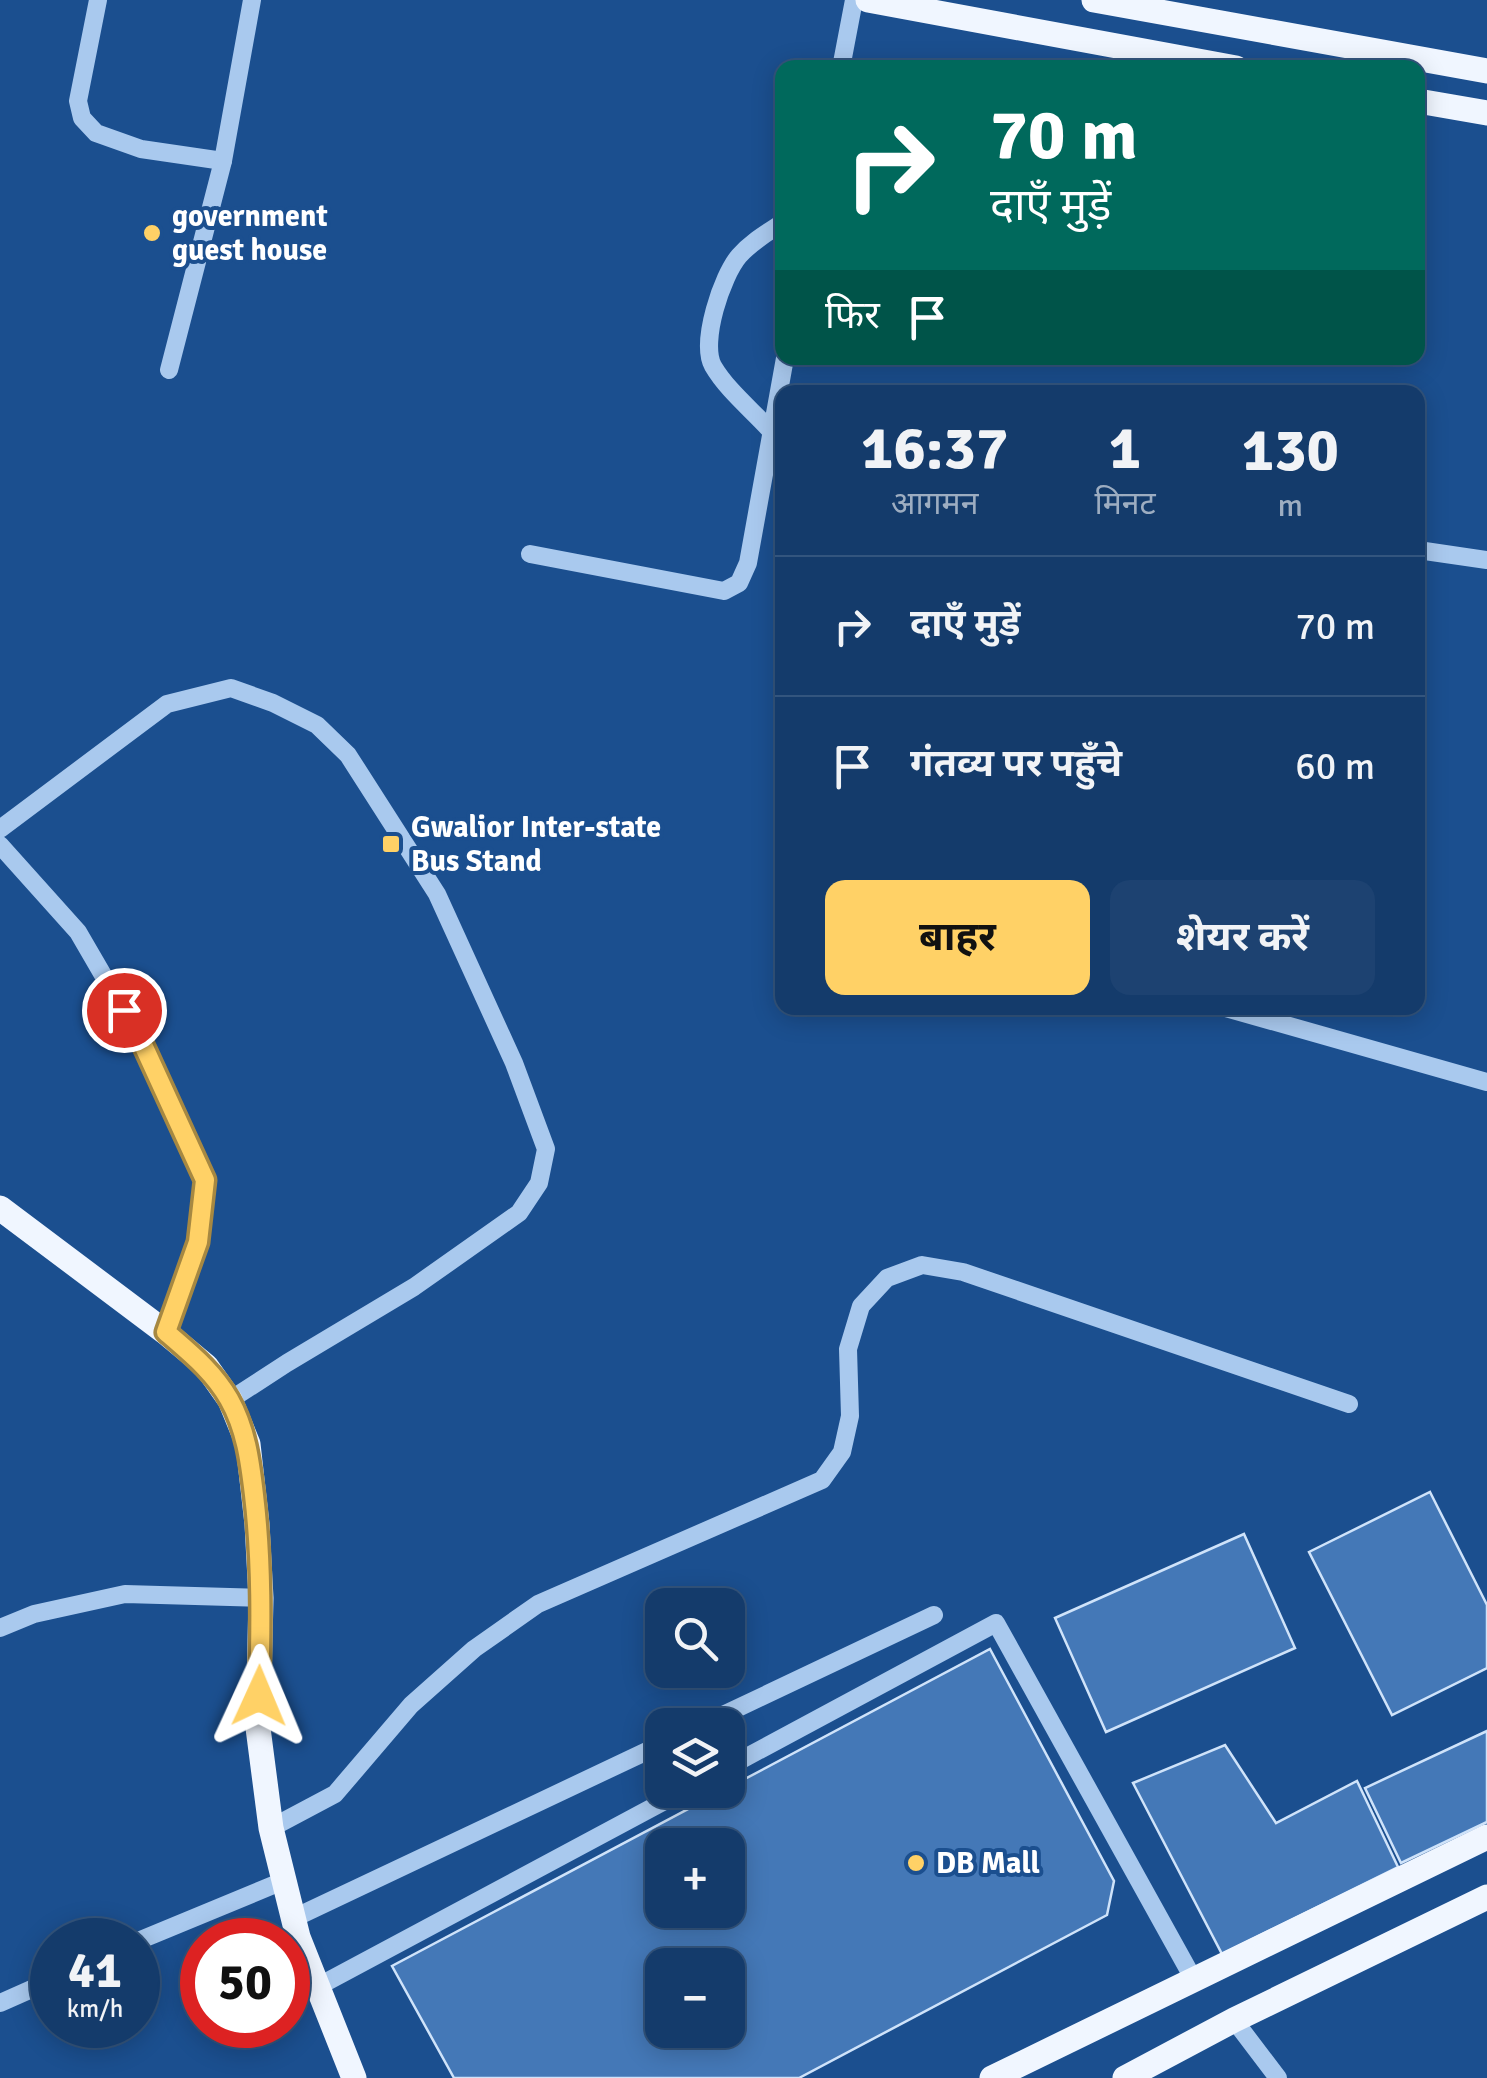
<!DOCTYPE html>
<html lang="hi">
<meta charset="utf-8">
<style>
:root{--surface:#143b6b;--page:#1d4271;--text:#f1f3f6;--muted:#9dadc1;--line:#33557e;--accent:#ffd166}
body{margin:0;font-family:Signika,"Noto Sans Devanagari",sans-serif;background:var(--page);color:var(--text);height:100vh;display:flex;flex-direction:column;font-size:38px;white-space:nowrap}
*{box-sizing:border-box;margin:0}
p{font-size:32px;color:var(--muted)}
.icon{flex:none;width:55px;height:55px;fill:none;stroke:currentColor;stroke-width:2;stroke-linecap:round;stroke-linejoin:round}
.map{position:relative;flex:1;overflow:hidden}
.drawer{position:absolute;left:775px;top:385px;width:650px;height:630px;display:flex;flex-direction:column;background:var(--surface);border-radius:20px;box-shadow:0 5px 25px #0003,0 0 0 2px var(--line)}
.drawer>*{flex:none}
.guide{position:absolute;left:775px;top:60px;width:650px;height:305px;border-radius:20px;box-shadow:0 5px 25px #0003,0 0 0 2px var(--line);background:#00695c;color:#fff;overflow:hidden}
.fabs{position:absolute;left:645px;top:1588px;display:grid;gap:20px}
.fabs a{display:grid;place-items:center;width:100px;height:100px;border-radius:20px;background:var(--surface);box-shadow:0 5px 25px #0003,0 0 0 2px var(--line);font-size:50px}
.speed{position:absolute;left:30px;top:1918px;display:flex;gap:20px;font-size:50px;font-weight:700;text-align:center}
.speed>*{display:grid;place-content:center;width:130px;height:130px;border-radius:50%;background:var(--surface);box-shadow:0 5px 25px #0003,0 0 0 2px var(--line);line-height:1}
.speed small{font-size:25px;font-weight:400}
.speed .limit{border:15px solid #d22;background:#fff;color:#111}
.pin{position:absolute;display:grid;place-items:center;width:85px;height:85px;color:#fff;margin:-42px;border:5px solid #fff;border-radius:50%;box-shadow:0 2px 10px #0007}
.me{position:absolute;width:110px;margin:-55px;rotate:1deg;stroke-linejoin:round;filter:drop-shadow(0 0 8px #0008)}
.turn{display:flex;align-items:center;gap:35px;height:210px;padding:0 50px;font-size:45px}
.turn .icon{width:130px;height:130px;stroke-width:2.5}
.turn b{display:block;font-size:70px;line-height:85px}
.then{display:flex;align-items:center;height:95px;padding:0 50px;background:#0003;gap:20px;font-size:38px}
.eta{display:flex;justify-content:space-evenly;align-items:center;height:170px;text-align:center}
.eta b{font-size:60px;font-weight:700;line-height:70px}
.button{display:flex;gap:20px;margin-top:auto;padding:20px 50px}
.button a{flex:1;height:115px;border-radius:20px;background:var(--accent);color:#111;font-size:40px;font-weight:700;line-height:115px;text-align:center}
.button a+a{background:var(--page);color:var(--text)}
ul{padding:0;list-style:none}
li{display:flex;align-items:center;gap:30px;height:140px;padding:0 50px;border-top:2px solid var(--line)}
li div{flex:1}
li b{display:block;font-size:38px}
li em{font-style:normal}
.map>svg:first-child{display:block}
.building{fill:#4478b7;stroke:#cfe3fa;stroke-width:2.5;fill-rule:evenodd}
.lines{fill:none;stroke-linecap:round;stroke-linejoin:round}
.minor{stroke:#a9c9ee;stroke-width:18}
.major{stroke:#f0f6ff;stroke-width:25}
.route-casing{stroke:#a68842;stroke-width:25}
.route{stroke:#ffd166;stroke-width:18}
.poi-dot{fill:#ffd166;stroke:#1b4f8f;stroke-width:4}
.labels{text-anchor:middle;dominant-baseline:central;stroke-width:8;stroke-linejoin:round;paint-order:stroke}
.poi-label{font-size:30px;font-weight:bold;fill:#fff;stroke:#1b4f8f;text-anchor:start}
</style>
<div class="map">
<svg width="1487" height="2078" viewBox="0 0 1487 2078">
<rect width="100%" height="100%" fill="#1b4f8f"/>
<g class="building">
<path d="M 1430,1492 L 1487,1605 L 1487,1668 L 1392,1715 L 1309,1552 Z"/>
<path d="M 1244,1534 L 1295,1648 L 1106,1732 L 1055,1618 Z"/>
<path d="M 990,1649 L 1114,1881 L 1107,1915 L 799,2078 L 454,2078 L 392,1966 ZM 662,1845 L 728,1845 L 728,1910 L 662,1910 ZM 662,1965 L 728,1965 L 728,2030 L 662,2030 Z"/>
<path d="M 1487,1731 L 1487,1822 L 1401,1863 L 1365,1788 Z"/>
<path d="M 1225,1745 L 1276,1823 L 1357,1781 L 1398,1867 L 1222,1954 L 1133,1783 Z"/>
</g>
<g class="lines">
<g class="minor">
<path d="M 98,0 L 78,101 L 82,118 L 96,133 L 141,149 L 223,161"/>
<path d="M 841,68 L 854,0"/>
<path d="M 169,370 L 223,161 L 252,0"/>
<path d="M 770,430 C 752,410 727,390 713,366 C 700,342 722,276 739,256 C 751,242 767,233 782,223"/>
<path d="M 1418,550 L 1487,560"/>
<path d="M 530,554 L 724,591 L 739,583 L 748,563 L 785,358"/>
<path d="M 0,829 L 167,704 L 231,688 L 273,703 L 317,725 L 348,755 L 437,894 L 514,1063 L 546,1149 L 539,1183 L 519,1213 L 414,1287 L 287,1363 L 230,1400"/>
<path d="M 0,845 L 78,932 L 139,1037 L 205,1181 L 198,1242 L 165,1332"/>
<path d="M 1226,1008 L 1487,1082"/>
<path d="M 0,1628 L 34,1614 L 125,1594 L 261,1598"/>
<path d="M 702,1725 L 934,1615"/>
<path d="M 728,1767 L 996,1623 L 1194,1980"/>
<path d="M 271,1828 L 335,1794 L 411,1705 L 474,1649 L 538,1604 L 822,1480 L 842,1452 L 850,1416 L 848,1349 L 861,1306 L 887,1278 L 922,1265 L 963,1272 L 1349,1404"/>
<path d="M 292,1919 L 662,1744"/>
<path d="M 138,1941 L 283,1881"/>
<path d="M 317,1987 L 685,1790"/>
<path d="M 0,2003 L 52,1980"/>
<path d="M 1234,2020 L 1278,2078"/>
</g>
<g class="major">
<path d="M 868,0 L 1236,68"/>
<path d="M 1094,0 L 1487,71"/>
<path d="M 1418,101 L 1487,113"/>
<path d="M 0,1208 L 165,1332 L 206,1366 L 230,1400 L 248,1444 L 257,1524 L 261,1598 L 258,1728 L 271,1828 L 298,1937 L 354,2078"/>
<path d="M 992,2078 L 1487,1837"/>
<path d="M 1125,2078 L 1234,2020 L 1487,1897"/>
</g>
</g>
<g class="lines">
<defs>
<path id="route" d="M 124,1010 L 139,1036 L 205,1180 L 198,1242 L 166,1332 C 190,1353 213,1371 229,1399 C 246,1429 250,1461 254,1495 C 262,1562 261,1628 259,1696"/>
</defs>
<use href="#route" class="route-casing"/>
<use href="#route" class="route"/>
</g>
<g class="poi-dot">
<circle cx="152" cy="233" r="10"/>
<rect x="381" y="834" width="20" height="20" rx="5"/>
<circle cx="916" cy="1863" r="10"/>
</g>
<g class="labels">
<g class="poi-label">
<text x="172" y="216">government<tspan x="172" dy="34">guest house</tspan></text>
<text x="411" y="827">Gwalior Inter-state<tspan x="411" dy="34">Bus Stand</tspan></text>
<text x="936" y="1863">DB Mall</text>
</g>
</g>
</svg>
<div class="fabs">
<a><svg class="icon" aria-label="search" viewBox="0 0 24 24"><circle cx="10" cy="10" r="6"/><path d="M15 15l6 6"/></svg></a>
<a><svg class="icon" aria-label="layers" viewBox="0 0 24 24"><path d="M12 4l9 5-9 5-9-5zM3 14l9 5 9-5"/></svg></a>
<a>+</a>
<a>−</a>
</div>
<div class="speed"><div>41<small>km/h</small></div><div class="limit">50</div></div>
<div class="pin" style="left:124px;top:1010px;background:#d93025"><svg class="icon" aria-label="arrive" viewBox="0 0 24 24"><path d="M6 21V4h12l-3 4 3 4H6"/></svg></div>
<svg class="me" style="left:259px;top:1696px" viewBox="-20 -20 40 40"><path d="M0-17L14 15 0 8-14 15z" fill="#ffd166" stroke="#fff" stroke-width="4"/></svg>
<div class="guide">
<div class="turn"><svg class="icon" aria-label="right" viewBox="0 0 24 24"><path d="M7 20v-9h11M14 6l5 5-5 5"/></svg><div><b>70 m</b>दाएँ मुड़ें</div></div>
<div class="then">फिर<svg class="icon" aria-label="arrive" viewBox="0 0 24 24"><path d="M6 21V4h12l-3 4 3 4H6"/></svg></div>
</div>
<section class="drawer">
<div class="eta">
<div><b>16:37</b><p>आगमन</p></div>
<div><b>1</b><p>मिनट</p></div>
<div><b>130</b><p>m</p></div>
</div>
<ul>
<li><svg class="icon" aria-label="right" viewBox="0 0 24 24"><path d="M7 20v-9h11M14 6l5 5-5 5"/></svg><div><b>दाएँ मुड़ें</b></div><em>70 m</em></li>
<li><svg class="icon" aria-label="arrive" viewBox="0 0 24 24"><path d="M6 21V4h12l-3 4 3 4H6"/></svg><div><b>गंतव्य पर पहुँचे</b></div><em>60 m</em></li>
</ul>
<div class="button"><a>बाहर</a><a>शेयर करें</a></div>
</section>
</div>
